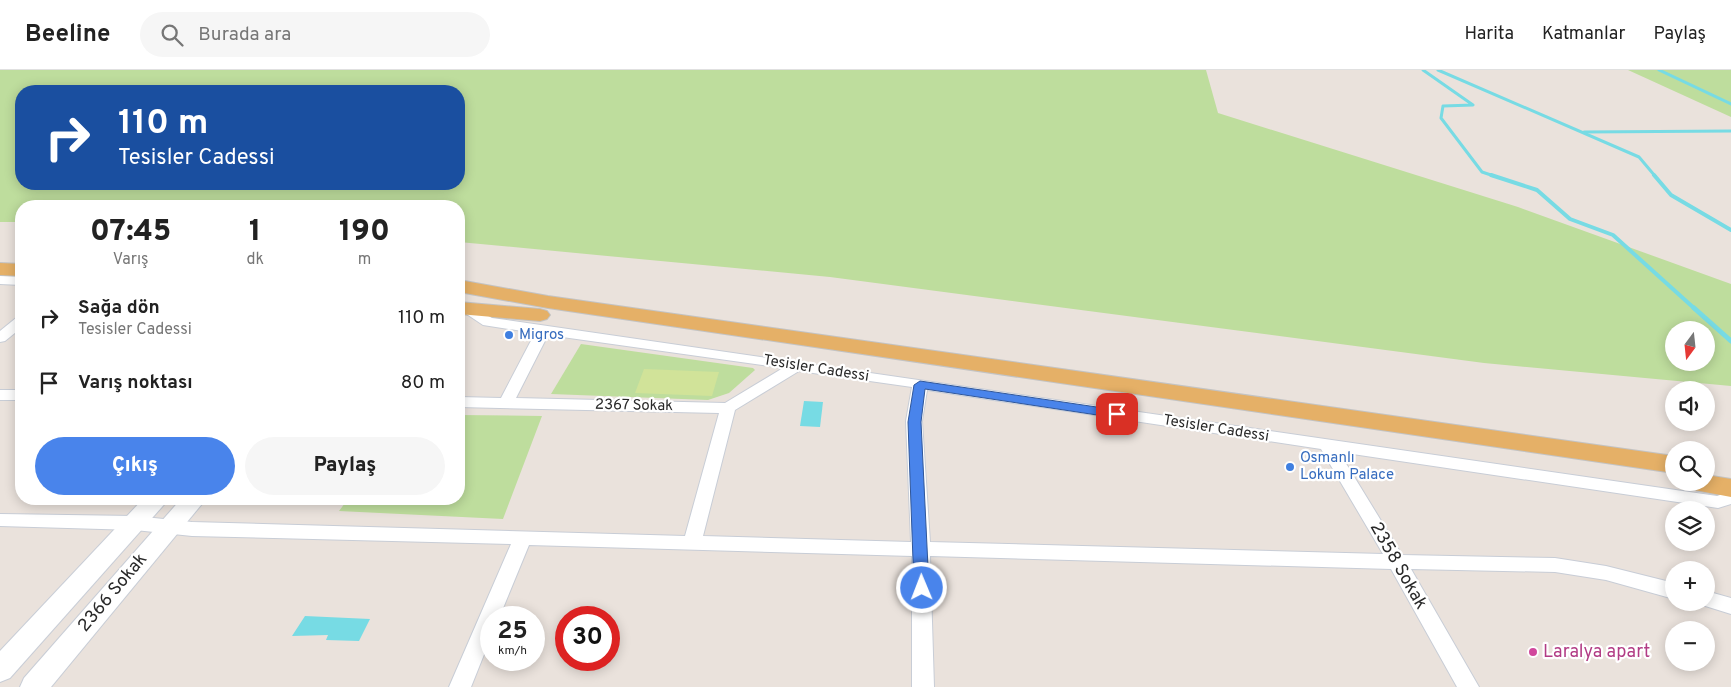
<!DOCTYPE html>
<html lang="tr">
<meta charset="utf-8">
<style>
:root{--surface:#fff;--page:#f6f6f6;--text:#222;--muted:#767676;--line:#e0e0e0;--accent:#4984eb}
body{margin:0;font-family:Overpass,sans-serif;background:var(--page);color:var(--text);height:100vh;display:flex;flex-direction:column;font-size:19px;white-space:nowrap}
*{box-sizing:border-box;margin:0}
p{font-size:16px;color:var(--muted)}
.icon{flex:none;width:28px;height:28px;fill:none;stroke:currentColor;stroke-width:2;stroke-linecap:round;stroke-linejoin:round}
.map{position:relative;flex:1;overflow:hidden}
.drawer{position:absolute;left:15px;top:130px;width:450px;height:305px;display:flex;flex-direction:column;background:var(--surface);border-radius:20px;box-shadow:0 2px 12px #0003}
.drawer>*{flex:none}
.top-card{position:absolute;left:15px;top:15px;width:450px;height:105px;border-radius:20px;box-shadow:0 2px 12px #0003;background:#1a4fa0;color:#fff;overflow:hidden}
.needle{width:32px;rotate:195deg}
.buttons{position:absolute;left:1665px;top:251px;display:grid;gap:10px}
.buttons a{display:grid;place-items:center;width:50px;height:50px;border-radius:50%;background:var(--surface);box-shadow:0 2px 12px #0003;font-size:25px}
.speed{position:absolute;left:480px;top:536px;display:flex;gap:10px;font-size:25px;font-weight:700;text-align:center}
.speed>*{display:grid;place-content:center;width:65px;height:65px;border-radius:50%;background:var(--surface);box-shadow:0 2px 12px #0003;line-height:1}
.speed small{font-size:12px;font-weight:400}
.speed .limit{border:8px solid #d22;background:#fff;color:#111}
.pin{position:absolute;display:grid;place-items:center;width:42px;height:42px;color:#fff;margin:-21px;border-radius:10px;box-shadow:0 2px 8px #0006}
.me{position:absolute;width:55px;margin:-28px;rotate:359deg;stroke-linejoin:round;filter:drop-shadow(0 0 4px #0008)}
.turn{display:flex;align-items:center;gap:18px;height:105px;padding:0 20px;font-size:22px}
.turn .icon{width:65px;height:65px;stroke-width:2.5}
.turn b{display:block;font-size:35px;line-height:42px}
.eta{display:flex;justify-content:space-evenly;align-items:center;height:85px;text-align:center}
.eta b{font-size:30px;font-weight:800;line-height:35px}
.action{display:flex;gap:10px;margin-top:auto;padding:10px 20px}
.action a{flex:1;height:58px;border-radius:30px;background:var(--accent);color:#fff;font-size:20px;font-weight:800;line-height:58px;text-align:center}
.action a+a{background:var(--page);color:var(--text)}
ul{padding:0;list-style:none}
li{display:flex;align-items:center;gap:15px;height:65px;padding:0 20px}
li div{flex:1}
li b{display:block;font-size:19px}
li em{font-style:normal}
header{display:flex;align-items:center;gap:30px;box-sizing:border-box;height:70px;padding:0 25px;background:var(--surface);border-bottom:1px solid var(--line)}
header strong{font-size:24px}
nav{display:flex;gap:28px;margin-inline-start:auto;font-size:18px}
.search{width:350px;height:45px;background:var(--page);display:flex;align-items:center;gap:12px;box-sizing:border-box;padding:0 18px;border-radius:28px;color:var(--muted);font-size:19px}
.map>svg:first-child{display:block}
.green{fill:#bedd9d;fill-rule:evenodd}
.pitch{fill:#d1e399}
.water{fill:#77dbe4}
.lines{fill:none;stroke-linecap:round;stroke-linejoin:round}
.stream-far2{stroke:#77dbe4;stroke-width:3}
.stream-far1{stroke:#77dbe4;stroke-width:4}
.stream{stroke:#77dbe4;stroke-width:5}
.street-casing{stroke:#c8cdd6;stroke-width:2}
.secondary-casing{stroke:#c8cdd6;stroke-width:2}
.primary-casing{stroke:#c3c3c3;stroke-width:2}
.street{fill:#fff;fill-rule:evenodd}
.secondary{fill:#fff;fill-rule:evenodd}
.primary{fill:#e5b067;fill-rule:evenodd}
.route{fill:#4984eb;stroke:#2f5699}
.shop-dot{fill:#3f7fe0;stroke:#fff;stroke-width:2}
.hotel-dot{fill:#d1479c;stroke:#fff;stroke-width:2}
.labels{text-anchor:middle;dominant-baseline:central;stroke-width:4.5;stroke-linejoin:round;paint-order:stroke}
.shop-label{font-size:15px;fill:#366cbe;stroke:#fff;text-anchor:start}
.street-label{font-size:15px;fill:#292929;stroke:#fff}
.near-street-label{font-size:18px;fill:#292929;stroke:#fff}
.near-hotel-label{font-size:18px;fill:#b23c85;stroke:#fff;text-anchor:start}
</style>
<header>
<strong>Beeline</strong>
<div class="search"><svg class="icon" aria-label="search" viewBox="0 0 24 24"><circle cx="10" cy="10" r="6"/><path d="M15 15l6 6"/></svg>Burada ara</div>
<nav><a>Harita</a><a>Katmanlar</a><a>Paylaş</a></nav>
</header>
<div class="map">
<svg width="1731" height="617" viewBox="0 0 1731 617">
<rect width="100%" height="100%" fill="#eae2dc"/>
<g class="green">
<path d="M 0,0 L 1206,0 L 1218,43 L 1518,137 L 1731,214 L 1731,316 L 1484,293 L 830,207 L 459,172 L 459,136 L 21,136 L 21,152 L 0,152 ZM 21,21 L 459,21 L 459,114 L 21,114 ZM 1674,260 L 1706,260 L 1706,292 L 1674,292 Z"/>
<path d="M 1628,0 L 1731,0 L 1731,47 Z"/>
<path d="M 581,274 L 753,298 L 755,300 L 729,323 L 708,330 L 551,324 Z"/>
<path d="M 459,345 L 542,346 L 503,449 L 339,441 L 348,429 L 459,429 Z"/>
</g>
<path class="pitch" d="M 644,299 L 719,302 L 712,326 L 635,323 Z"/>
<g class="water">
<path d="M 804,331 L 823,332 L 820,357 L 800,356 Z"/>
<path d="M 305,546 L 370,549 L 359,571 L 326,570 L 328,565 L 292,566 Z"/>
</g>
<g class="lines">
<g class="stream-far2">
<path d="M 1423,0 L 1473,35 L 1443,36 L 1441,48 L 1482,102 L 1494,106"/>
<path d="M 1438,0 L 1639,87 L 1655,106"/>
<path d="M 1659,0 L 1731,34"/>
<path d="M 1584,62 L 1731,61"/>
</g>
<g class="stream-far1">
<path d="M 1491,105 L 1537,120 L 1570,149 L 1613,165 L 1695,239"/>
<path d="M 1654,105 L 1671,125 L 1731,160"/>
</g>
<path class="stream" d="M 1694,238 L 1731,271"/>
<defs>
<g id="street">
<path d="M 0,206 L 21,207 L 21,215 L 0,214 Z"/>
<path d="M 467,234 L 492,248 L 1717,426 L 1731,421 L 1731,434 L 1718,438 L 1339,382 L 1402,485 L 1555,488 L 1606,496 L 1674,513 L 1674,529 L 1606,510 L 1555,502 L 1411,499 L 1479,617 L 1457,617 L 1391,499 L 930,486 L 934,617 L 912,617 L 912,486 L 529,475 L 499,548 L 491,548 L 491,567 L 471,617 L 449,617 L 511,474 L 192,466 L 135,460 L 0,456 L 0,444 L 135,446 L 192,452 L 685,466 L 719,343 L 459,337 L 459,327 L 501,328 L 535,263 L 483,255 L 462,241 L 460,238 L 462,235 ZM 548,265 L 783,298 L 725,333 L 516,328 ZM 799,301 L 912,317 L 906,351 L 911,472 L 703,466 L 735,340 ZM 927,320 L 1321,379 L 1383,484 L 930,472 L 922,351 Z"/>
<path d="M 21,247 L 21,258 L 5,271 L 0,272 L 0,261 L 16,248 Z"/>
<rect x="0" y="320" width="21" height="10"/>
<path d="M 1706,521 L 1731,528 L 1731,544 L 1699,534 L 1698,532 L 1706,532 Z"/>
</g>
<g id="secondary">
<path d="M 143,429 L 169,429 L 10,608 L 0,612 L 0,581 Z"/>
<path d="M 181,429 L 206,429 L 51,617 L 20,617 L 24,608 Z"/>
</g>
<g id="primary">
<path d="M 0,193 L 21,194 L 21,206 L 0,205 Z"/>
<path d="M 459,210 L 548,226 L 1674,386 L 1674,403 L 548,238 L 459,222 Z"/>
<path d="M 459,232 L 540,239 L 547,241 L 550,245 L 547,249 L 540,251 L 459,244 Z"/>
<path d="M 1706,405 L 1731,409 L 1731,427 L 1684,418 L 1680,412 L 1706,412 Z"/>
</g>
</defs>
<use href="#street" class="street-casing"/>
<use href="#secondary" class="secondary-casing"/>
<use href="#primary" class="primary-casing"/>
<use href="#street" class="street"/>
<use href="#secondary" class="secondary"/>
<use href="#primary" class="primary"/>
</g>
<path class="route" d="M 920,311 L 1117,340 L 1123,344 L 1117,348 L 925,319 L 921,352 L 929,518 L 927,522 L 922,524 L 916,522 L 914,518 L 908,352 L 914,315 Z"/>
<g class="shop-dot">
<circle cx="509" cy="265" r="5"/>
<circle cx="1290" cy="397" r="5"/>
</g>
<circle class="hotel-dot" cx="1533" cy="582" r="5"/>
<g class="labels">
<g class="shop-label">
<text x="519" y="265">Migros</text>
<text x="1300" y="388">Osmanlı<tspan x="1300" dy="17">Lokum Palace</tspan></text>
</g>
<g class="street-label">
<text transform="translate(816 299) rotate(9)">Tesisler Cadessi</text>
<text transform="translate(634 336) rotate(1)">2367 Sokak</text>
<text transform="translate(1216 359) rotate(9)">Tesisler Cadessi</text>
</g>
<g class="near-street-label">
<text transform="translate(1398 496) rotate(60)">2358 Sokak</text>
<text transform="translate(113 523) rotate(-50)">2366 Sokak</text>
</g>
<g class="near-hotel-label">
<text x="1543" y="582">Laralya apart</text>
</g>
</g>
</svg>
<div class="buttons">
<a><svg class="needle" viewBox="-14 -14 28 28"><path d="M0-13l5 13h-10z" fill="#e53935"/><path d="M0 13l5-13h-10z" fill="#767676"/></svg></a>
<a><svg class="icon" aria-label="sound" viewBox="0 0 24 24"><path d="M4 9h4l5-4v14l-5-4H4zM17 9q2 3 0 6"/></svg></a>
<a><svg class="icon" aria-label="search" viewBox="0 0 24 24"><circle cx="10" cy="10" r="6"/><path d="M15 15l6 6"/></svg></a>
<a><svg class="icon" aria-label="layers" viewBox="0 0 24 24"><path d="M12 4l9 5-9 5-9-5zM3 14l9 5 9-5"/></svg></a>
<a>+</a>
<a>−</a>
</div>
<div class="speed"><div>25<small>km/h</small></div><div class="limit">30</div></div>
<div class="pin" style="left:1117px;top:344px;background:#d93025"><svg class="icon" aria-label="arrive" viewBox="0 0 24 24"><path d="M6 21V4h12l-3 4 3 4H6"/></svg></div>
<svg class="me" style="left:922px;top:518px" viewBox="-20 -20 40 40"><circle r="17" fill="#4984eb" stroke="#fff" stroke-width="3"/><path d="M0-11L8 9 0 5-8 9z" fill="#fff"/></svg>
<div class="top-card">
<div class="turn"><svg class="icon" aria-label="right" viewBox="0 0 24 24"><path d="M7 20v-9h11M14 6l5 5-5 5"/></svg><div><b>110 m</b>Tesisler Cadessi</div></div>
</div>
<section class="drawer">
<div class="eta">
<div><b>07:45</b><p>Varış</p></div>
<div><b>1</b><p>dk</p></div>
<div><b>190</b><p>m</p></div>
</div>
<ul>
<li><svg class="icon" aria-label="right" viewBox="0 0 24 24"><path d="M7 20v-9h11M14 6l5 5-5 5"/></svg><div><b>Sağa dön</b><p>Tesisler Cadessi</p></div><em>110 m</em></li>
<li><svg class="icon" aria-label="arrive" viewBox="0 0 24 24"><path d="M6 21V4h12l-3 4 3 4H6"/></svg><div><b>Varış noktası</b></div><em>80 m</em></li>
</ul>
<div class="action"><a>Çıkış</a><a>Paylaş</a></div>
</section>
</div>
